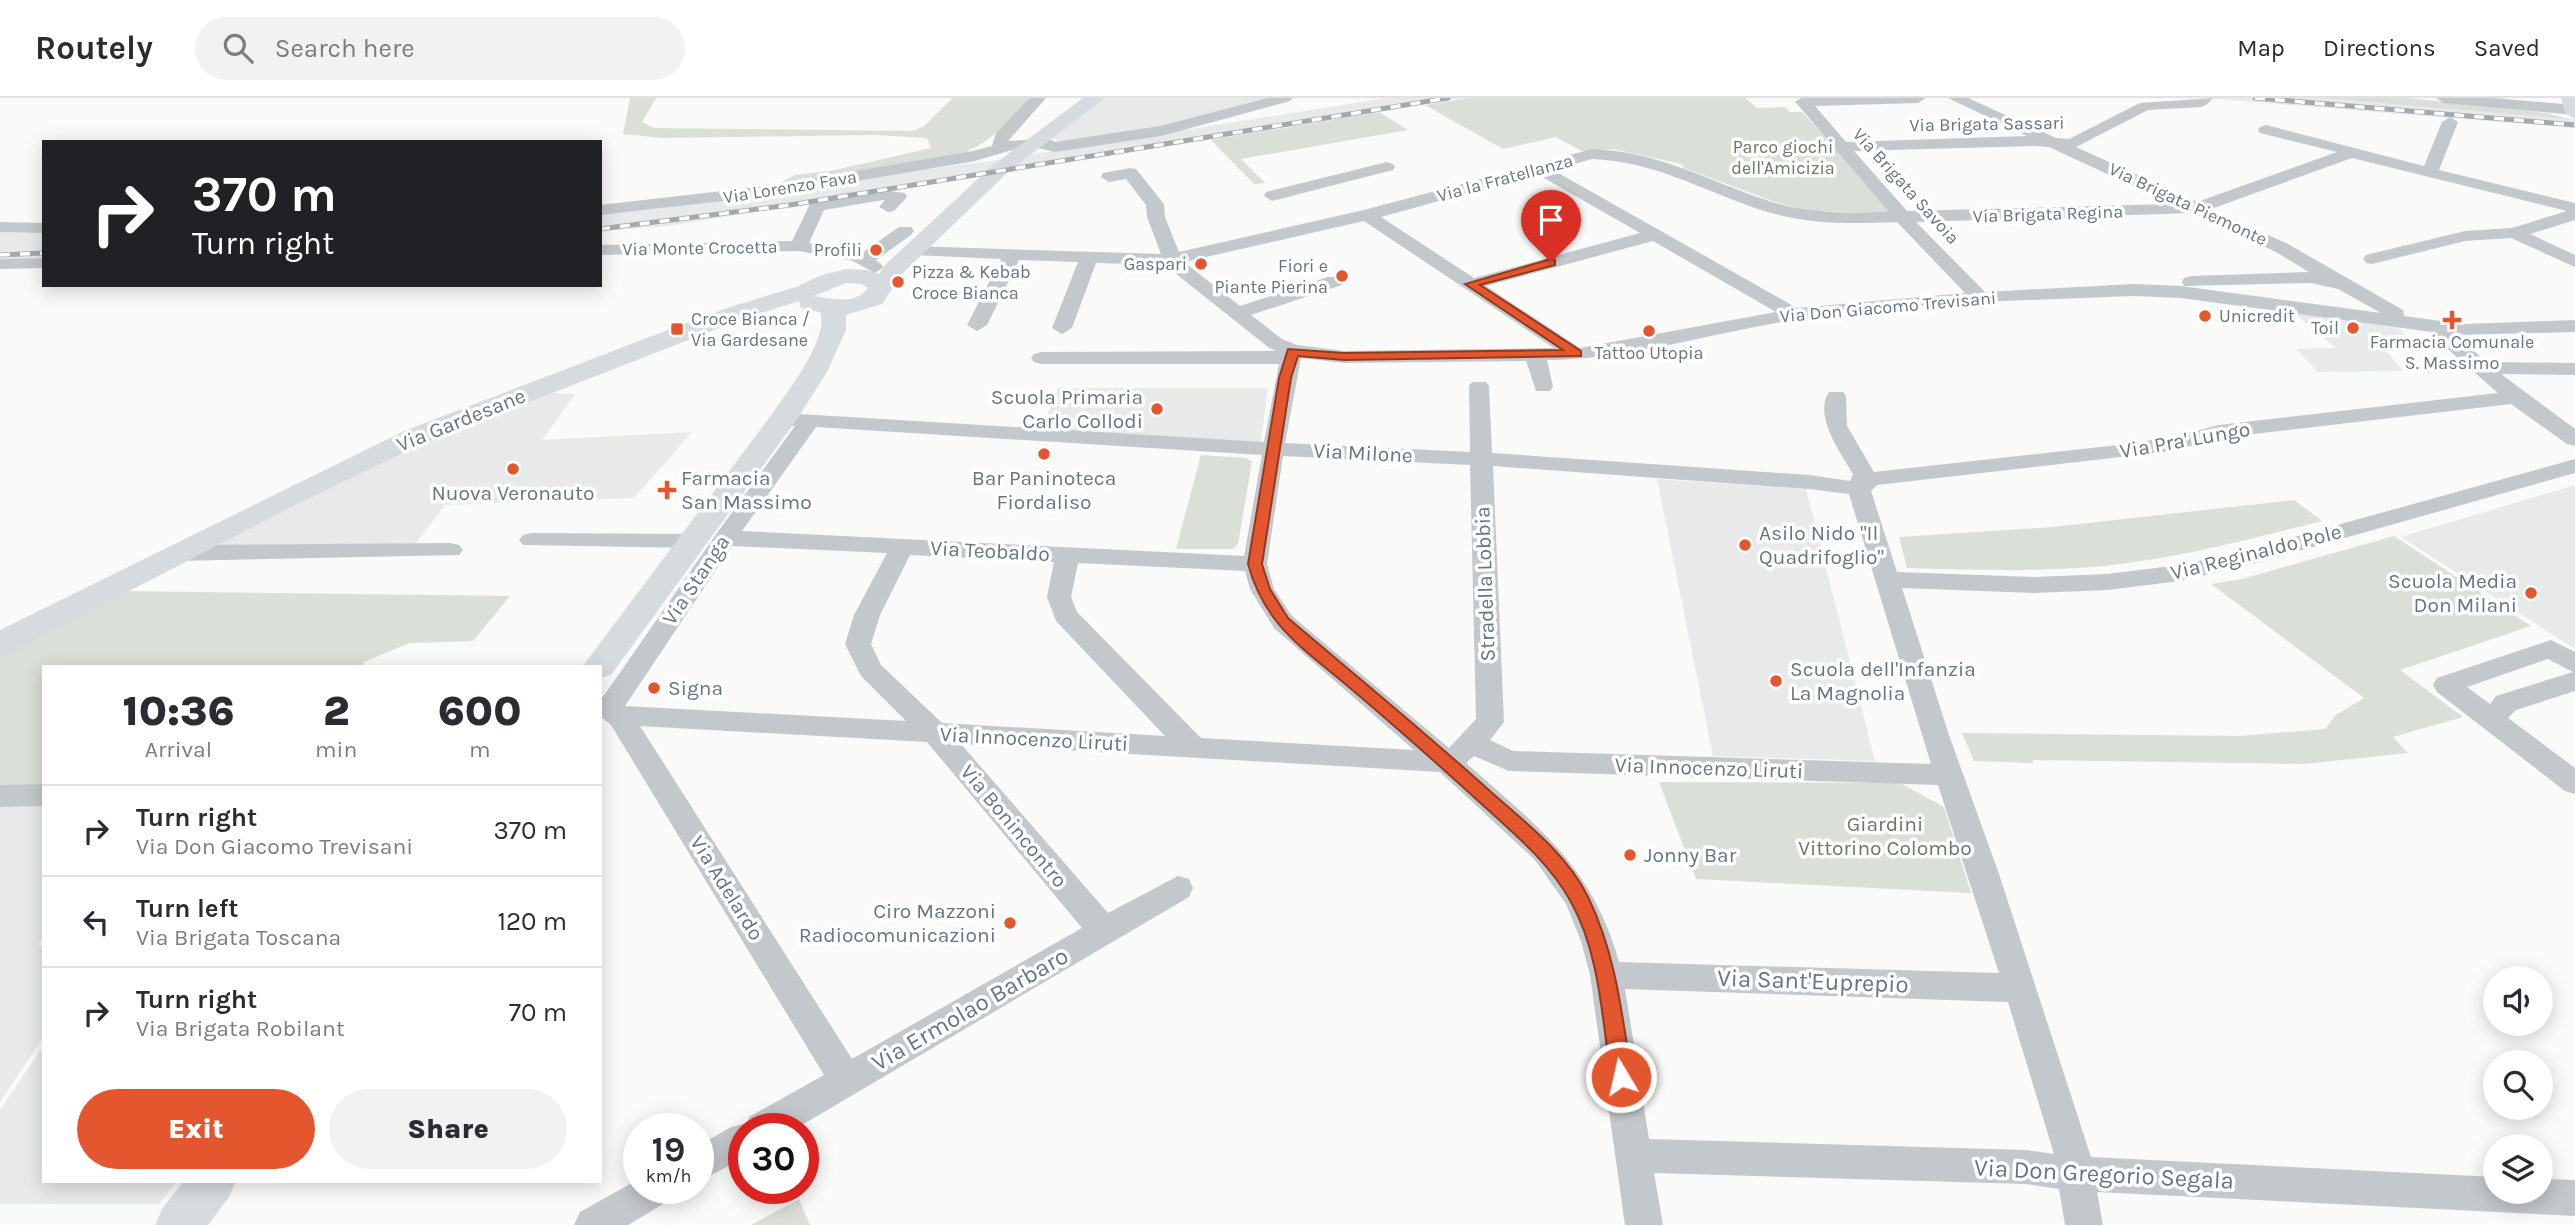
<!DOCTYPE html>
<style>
:root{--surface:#fff;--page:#f2f2f3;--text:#2b2b33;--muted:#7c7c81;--line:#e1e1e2;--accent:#e4572e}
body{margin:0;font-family:Karla,sans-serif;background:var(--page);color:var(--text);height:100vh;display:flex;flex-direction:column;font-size:26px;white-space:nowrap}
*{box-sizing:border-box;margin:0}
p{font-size:23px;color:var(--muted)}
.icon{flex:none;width:38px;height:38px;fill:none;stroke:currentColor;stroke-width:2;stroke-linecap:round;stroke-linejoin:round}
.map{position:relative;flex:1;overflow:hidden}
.panel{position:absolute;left:42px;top:567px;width:560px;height:518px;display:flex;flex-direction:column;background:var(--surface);border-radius:0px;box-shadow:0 4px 18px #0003}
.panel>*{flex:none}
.hud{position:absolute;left:42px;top:42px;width:560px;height:147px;border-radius:0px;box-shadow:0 4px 18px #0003;background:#202124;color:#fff;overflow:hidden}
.controls{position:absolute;left:2483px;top:868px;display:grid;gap:14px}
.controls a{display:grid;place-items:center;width:70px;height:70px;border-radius:50%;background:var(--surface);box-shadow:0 4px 18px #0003;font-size:35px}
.speed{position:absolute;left:623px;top:1015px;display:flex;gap:14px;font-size:35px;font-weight:700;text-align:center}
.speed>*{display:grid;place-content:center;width:91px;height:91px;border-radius:50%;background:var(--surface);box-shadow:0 4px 18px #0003;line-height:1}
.speed small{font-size:18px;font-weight:400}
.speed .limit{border:10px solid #d22;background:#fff;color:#111}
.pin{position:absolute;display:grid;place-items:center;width:60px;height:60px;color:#fff;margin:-72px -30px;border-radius:50% 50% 50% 0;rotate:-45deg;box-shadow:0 0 7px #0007}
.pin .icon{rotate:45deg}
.me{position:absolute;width:77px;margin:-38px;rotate:351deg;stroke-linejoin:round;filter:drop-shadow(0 0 5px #0008)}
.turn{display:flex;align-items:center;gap:24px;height:147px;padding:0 35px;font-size:32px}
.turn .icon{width:91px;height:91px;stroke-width:2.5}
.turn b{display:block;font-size:49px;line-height:60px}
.eta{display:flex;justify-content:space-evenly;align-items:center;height:119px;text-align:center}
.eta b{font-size:42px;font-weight:800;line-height:49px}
.cta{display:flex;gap:14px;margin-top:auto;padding:14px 35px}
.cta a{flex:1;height:80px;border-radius:42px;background:var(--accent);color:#fff;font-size:28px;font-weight:800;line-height:80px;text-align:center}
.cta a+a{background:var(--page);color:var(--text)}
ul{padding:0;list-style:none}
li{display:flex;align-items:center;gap:21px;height:91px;padding:0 35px;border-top:2px solid var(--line)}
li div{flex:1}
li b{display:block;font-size:26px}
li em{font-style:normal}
header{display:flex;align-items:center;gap:42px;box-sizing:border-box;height:98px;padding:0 35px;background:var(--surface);border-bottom:2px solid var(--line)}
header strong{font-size:33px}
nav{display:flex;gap:38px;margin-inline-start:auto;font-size:24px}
.search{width:490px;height:63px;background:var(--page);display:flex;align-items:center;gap:18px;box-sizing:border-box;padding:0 24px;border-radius:38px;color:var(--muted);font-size:26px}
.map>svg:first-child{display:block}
.built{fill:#e8e9e9}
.green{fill:#dadfd7}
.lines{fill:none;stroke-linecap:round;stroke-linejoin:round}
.minor{fill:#c3c8cc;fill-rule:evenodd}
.major{fill:#d6dbdf;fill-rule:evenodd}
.rail-casing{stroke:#a2aab0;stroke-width:5}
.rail{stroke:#fff;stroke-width:3.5;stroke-dasharray:10;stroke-linecap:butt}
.route{fill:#e4572e;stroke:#94391e;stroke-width:2}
.poi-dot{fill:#e4572e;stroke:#fff;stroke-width:2.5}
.labels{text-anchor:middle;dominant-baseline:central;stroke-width:7;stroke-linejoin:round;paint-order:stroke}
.far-street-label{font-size:18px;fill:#657683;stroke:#fff}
.far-park-label{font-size:18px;fill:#687a64;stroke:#fff}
.far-poi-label{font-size:18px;fill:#657683;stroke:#fff;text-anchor:end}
.poi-label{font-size:21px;fill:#657683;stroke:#fff;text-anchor:start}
.street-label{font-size:21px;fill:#657683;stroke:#fff}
.park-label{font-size:21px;fill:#687a64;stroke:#fff}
.near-street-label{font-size:24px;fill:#657683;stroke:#fff}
</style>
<header>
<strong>Routely</strong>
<div class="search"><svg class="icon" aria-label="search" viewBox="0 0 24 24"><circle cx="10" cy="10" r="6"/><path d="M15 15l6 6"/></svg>Search here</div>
<nav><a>Map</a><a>Directions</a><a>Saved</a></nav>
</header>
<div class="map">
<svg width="2575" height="1127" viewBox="0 0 2575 1127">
<rect width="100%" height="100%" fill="#fafaf8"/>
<g class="built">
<path d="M 1102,0 L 1277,0 L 1186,27 L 1061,46 L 1051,39 Z"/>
<path d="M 1385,0 L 1463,0 L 668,128 L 600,133 L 600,115 L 744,100 L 893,75 L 985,64 Z"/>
<path d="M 2203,0 L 2322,0 L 2575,21 L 2575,30 Z"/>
<path d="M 0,133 L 44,134 L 44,161 L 0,162 Z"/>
<path d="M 2293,214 L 2398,230 L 2405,237 L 2373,238 L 2403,273 L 2318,274 L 2296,251 L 2336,250 Z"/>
<path d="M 1058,290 L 1268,290 L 1261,344 L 1041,332 Z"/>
<path d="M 547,295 L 575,296 L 542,342 L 692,334 L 634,400 L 445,407 L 413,449 L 201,451 L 431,341 Z"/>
<path d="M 1657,381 L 1806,391 L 1875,663 L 1713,658 Z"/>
<path d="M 2575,387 L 2575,551 L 2401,439 Z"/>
<path d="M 44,704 L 44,838 L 37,847 L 44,848 L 44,938 L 0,1004 L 0,705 Z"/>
<path d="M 40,953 L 44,953 L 44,1083 L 177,1083 L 159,1106 L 0,1106 L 0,1012 Z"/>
</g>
<g class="green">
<path d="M 630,0 L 656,0 L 642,24 L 654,30 L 913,33 L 924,28 L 953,0 L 1035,0 L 1027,9 L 1022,9 C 1006,25 991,44 969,52 L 967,55 L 776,87 L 795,77 L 835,72 L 931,50 L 927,40 L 876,37 L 662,40 L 623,36 Z"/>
<path d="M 1468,0 L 1745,0 L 1757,10 L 1785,9 L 1790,14 L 1802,14 L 1896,115 L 1807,113 L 1775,104 L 1684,70 L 1683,67 L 1677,65 L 1612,51 L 1582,53 L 1556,39 L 1503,51 L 1425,7 Z"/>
<path d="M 2322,0 L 2408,0 L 2546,15 L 2569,21 Z"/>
<path d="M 1379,14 L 1408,32 L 1241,61 L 1265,85 L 1254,86 L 1211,42 Z"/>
<path d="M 1201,357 L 1246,360 L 1252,364 L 1238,446 L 1233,451 L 1176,451 Z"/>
<path d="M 2294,402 L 2322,423 C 2250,441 2179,460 2104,468 C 2039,474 1973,472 1907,470 L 1899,439 L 2052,429 Z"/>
<path d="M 2394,438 L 2531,528 L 2400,572 L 2463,619 L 2393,639 L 2408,655 L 2304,666 L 2033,662 L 2033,665 L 1974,663 L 1962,635 L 2238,638 L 2325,631 L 2336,617 L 2364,600 L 2211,486 L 2242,481 Z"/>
<path d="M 117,493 L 510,498 L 473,543 L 409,545 L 364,564 L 361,569 L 44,569 L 44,690 L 0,691 L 0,554 Z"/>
<path d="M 1659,684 L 1900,685 L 1944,709 L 1971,795 L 1696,781 Z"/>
<path d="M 799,1101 L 810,1127 L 751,1127 Z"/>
</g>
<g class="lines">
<g class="minor">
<path d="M 1030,0 L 1046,0 L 1008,43 L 1026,42 L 1028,45 L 1026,48 L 975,63 L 774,97 L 600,117 L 600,107 L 774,87 L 973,53 L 992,48 L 996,35 Z"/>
<path d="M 1268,0 L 1293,0 L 1290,3 L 1161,38 L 1055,54 L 1038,50 L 1032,40 L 1040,35 L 1055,44 L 1160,28 Z"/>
<path d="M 1801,0 L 1926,0 L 1918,5 L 1815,8 L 1846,44 L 2027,38 L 1948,0 L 1968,0 L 2056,40 L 2069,41 L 2140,5 L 2213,0 L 2206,7 L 2201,9 L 2148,12 L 2076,49 L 2197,104 L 2337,54 L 2260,35 L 2258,32 L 2260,29 L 2266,27 L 2424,68 L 2442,24 L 2450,19 L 2458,24 L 2439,72 L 2575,105 L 2575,122 L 2530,136 L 2575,157 L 2575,169 L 2511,140 L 2465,143 L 2372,166 L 2366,165 L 2363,161 L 2366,157 L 2465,133 L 2512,130 L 2567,113 L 2352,60 L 2211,111 L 2288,146 L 2403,212 L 2404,218 L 2463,226 L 2575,222 L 2575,234 L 2455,237 L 2487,264 L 2575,265 L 2575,277 L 2501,276 L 2575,331 L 2575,348 L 2567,346 L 2511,306 L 2219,340 L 2172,353 L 1877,387 L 1871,393 L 1897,474 L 2035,479 L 2107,476 L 2180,467 L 2244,453 L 2575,361 L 2575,375 L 2256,465 L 2180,483 L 2107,492 L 2035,495 L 1902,490 L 1949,637 L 1999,776 L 2091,1059 L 2496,1079 L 2496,1094 L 2541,1094 L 2541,1081 L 2575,1082 L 2575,1118 L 2097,1094 L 2103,1127 L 2065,1127 L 2059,1091 L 2026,1086 L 1654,1075 L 1663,1127 L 1625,1127 L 1590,877 L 1581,843 L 1566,806 L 1535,762 L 1440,674 L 961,646 L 1108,815 L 1178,778 L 1189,781 L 1193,790 L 1189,799 L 795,1031 L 744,1031 L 744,1060 L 698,1084 L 698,1048 L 731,1029 L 747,1025 L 749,1019 L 824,977 L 611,627 L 600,618 L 600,598 L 603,599 L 717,435 L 795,328 L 775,326 L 772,321 L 775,316 L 783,315 L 1264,344 L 1279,266 L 1041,266 L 1034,264 L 1031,260 L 1034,256 L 1041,254 L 1276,253 L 1268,249 L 1165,167 L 1096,165 L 1072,230 L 1062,236 L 1052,230 L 1078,164 L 1019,162 L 987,227 L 977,233 L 967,227 L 1001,161 L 915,157 L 909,156 L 906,152 L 909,148 L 1161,156 L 1147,119 L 1146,107 L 1126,81 L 1109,84 L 1101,79 L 1103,75 L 1130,70 L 1136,71 L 1164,106 L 1165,119 L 1179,154 L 1364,112 L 1592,51 C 1656,53 1707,82 1766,102 C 1807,116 1847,115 1889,114 L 1798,7 L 1795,4 ZM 2035,48 L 2049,49 L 2172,106 L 1907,113 L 1854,53 ZM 1592,61 C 1652,63 1700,91 1755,110 C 1806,127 1845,126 1897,124 L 1965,195 L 1797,210 L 1553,72 ZM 1537,76 L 1640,135 L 1474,180 L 1381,119 ZM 2193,115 L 2276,154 L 2309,174 L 2191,178 L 2184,180 L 2182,184 L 2184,188 L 2311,185 L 2338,191 L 2381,215 L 2181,188 L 2133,186 L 1985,194 L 1916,124 ZM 1364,123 L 1554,250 L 1344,253 L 1297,247 L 1282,241 L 1251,217 L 1342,187 L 1344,183 L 1342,179 L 1328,179 L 1240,208 L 1184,164 ZM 1653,143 L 1776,214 L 1580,250 L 1486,188 ZM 2133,198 L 2181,200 L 2432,234 L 2442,246 L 2498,295 L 2219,327 L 2172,339 L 2118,347 L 1874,374 L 1847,328 L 1846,298 L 1843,294 L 1829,294 C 1813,318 1841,355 1853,376 L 1850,383 L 1809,377 L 1492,355 L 1489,288 L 1486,284 L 1472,284 L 1469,288 L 1470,354 L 1285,345 L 1301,260 L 1344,265 L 1526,263 L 1536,293 L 1550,293 L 1553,289 L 1547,262 C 1630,261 1711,235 1793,222 C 1905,204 2020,203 2133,198 ZM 816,329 L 1262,357 L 1244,458 L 742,433 ZM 1283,358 L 1470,367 L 1476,621 L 1449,650 L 1292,518 L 1274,491 L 1267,466 ZM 1493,368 L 1809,391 L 1849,396 L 1931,666 L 1513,653 L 1490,642 L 1504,624 ZM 732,448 L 887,455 L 854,517 L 845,546 L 861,578 L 906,623 L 625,608 ZM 910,457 L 1054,464 L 1047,499 L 1056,523 L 1165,638 L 942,625 L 881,567 L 871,546 L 880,517 ZM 1078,465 L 1245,473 L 1250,491 L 1274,530 L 1414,652 L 1201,640 L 1077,514 L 1071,499 ZM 640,628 L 927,644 L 1082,830 L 852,961 ZM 1474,658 L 1509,673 L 1938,687 L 1999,875 L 1619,864 C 1592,767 1537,728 1466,665 ZM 1625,891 L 2008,904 L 2054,1056 L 2026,1052 L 1649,1041 Z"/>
<path d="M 2436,0 L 2493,0 L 2575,7 L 2575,17 L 2444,5 Z"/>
<path d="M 1387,64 L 1393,66 L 1395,69 L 1393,72 L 1272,103 L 1264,98 L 1266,94 Z"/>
<path d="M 883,92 L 905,95 L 907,99 L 894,113 L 888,114 L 879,109 L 885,102 L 883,102 L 824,112 L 809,145 L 862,155 L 899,129 L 911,129 L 914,133 L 911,137 L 876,162 L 884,169 L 875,175 L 853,163 L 799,153 L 600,157 L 600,147 L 792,143 L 811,104 Z"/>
<path d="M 0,124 L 44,125 L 44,135 L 0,134 Z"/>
<path d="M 44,160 L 44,170 L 0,171 L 0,161 Z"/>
<path d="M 531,435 L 694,436 L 702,438 L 706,443 L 702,448 L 694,450 L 523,447 L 519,442 L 523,437 Z"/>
<path d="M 451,445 L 459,447 L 463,452 L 459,457 L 176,463 L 167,460 L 164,455 L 167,450 L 176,447 Z"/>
<path d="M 2551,542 L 2575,554 L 2575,593 L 2516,612 L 2508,620 L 2575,670 L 2575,696 L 2565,693 L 2437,594 L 2433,587 L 2437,580 ZM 2548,561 L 2573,574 L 2496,598 L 2490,606 L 2467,589 Z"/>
<path d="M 44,686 L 44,708 L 0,709 L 0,687 Z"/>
<path d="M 639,1081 L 639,1090 L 675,1090 L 670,1102 L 628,1127 L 574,1127 L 580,1114 Z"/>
</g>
<g class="major">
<path d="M 1083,0 L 1105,0 L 1007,75 L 902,176 L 882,206 L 846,217 L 846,232 L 827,274 L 797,321 L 611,577 L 600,580 L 600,569 L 582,569 L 772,316 C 787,294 830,240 820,214 L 801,210 L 799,203 L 745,220 L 424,345 L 291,409 L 12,554 L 0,557 L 0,532 L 404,333 L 652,238 L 727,210 L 796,189 L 822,177 L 846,171 L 867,172 L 879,176 L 886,166 L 993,67 ZM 846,185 L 861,186 L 868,190 C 856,207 832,201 814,198 Z"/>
<path d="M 2561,0 L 2575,0 L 2575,21 L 2565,15 Z"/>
<path d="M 184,1083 L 236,1083 L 229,1099 L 208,1127 L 155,1127 L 162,1111 Z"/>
</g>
<defs>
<g id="rail">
<path d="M 2255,0 L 2575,27"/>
<path d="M 600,131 L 790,107 L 1448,0"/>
<path d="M 0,157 L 44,155"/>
</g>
</defs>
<use href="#rail" class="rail-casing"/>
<use href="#rail" class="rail"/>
</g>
<path class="route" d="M 1551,161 L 1555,162 L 1555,167 L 1480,187 L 1581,253 L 1581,258 L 1344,262 L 1298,258 L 1291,280 L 1262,466 L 1270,491 L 1288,520 C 1356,578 1425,634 1491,694 C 1526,725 1567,756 1588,799 C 1616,856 1622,917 1632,979 L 1629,986 L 1621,989 L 1614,986 L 1611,979 C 1602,921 1600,856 1571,804 C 1550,766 1517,738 1486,710 C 1441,669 1396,629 1350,590 C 1303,550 1265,528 1248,466 L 1279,280 L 1288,251 L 1344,255 L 1563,252 L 1465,186 Z"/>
<g class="poi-dot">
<circle cx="876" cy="152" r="7"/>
<circle cx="1201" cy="166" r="7"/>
<circle cx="1342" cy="178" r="7"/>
<circle cx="898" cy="184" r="7"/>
<circle cx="2205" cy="218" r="7"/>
<path d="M2448.5 211.5h7v7h7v7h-7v7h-7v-7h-7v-7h7z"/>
<circle cx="2353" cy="230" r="7"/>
<rect x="670" y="224" width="14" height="14" rx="3.5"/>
<circle cx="1649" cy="233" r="7"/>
<circle cx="1157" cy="311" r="7"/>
<circle cx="1044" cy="356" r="7"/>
<circle cx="513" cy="371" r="7"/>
<path d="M663.5 381.5h7v7h7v7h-7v7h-7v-7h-7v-7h7z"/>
<circle cx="1745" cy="447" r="7"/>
<circle cx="2531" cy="495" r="7"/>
<circle cx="1776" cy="583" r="7"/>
<circle cx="654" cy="590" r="7"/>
<circle cx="1630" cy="757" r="7"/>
<circle cx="1010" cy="825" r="7"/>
</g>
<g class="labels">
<g class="far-street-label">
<text transform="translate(1987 26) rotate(-1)">Via Brigata Sassari</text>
<text transform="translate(1505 80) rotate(-15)">Via la Fratellanza</text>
<text transform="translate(1906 88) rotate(48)">Via Brigata Savoia</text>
<text transform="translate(790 89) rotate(-9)">Via Lorenzo Fava</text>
<text transform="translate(2188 106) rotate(25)">Via Brigata Piemonte</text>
<text transform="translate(2048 116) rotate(-2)">Via Brigata Regina</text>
<text transform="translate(700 150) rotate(-1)">Via Monte Crocetta</text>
<text transform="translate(1888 209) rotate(-5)">Via Don Giacomo Trevisani</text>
</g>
<g class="far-park-label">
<text x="1783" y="49">Parco giochi<tspan x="1783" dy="21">dell'Amicizia</tspan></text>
</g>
<g class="far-poi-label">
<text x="862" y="152">Profili</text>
<text x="1187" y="166">Gaspari</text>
<text x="1328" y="168">Fiori e<tspan x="1328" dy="21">Piante Pierina</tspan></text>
<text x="912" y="174" text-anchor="start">Pizza &amp; Kebab<tspan x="912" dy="21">Croce Bianca</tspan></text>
<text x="2219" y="218" text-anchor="start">Unicredit</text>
<text x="691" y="221" text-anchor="start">Croce Bianca /<tspan x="691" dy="21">Via Gardesane</tspan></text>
<text x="2339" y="230">Toil</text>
<text x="2452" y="244" text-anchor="middle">Farmacia Comunale<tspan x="2452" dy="21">S. Massimo</tspan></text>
<text x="1649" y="255" text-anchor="middle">Tattoo Utopia</text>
</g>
<g class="poi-label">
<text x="1143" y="299" text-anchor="end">Scuola Primaria<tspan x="1143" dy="24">Carlo Collodi</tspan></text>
<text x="681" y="380">Farmacia<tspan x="681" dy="24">San Massimo</tspan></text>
<text x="1044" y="380" text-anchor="middle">Bar Paninoteca<tspan x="1044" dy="24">Fiordaliso</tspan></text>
<text x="513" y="395" text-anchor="middle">Nuova Veronauto</text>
<text x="1759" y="435">Asilo Nido "Il<tspan x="1759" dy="24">Quadrifoglio"</tspan></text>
<text x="2517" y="483" text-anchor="end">Scuola Media<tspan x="2517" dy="24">Don Milani</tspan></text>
<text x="1790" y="571">Scuola dell'Infanzia<tspan x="1790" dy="24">La Magnolia</tspan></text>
<text x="668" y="590">Signa</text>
<text x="1644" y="757">Jonny Bar</text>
<text x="996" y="813" text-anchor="end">Ciro Mazzoni<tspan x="996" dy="24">Radiocomunicazioni</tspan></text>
</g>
<g class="street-label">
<text transform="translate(461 322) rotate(-22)">Via Gardesane</text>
<text transform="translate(2185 342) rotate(-10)">Via Pra' Lungo</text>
<text transform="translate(1363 355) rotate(3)">Via Milone</text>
<text transform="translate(990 453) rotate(3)">Via Teobaldo</text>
<text transform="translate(2256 454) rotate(-14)">Via Reginaldo Pole</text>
<text transform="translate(696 482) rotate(-56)">Via Stanga</text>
<text transform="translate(1485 486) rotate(-92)">Stradella Lobbia</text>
<text transform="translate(1034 641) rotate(3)">Via Innocenzo Liruti</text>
<text transform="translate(1709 670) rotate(2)">Via Innocenzo Liruti</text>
<text transform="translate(1014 728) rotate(50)">Via Bonincontro</text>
<text transform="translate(727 790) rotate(58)">Via Adelardo</text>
</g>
<g class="park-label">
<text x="1885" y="726">Giardini<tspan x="1885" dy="24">Vittorino Colombo</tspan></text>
</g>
<g class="near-street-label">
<text transform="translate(1813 883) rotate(2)">Via Sant'Euprepio</text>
<text transform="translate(970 911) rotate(-30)">Via Ermolao Barbaro</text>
<text transform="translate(2104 1076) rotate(3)">Via Don Gregorio Segala</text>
</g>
</g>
</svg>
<div class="controls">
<a><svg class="icon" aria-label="sound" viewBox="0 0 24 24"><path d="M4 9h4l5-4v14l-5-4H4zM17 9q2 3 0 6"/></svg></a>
<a><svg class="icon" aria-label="search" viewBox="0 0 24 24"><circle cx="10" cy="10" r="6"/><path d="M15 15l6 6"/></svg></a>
<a><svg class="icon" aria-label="layers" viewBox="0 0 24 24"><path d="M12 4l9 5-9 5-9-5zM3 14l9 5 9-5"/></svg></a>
</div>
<div class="speed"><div>19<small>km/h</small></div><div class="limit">30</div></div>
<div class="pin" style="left:1551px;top:164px;background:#d93025"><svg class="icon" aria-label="arrive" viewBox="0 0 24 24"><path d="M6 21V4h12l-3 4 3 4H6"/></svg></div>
<svg class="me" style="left:1621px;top:979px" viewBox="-20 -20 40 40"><circle r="17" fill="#e4572e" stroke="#fff" stroke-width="3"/><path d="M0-11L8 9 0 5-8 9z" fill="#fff"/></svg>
<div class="hud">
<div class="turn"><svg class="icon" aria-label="right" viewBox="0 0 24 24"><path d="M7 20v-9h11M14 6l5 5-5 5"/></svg><div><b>370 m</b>Turn right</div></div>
</div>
<section class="panel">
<div class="eta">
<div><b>10:36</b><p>Arrival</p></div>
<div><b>2</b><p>min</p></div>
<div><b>600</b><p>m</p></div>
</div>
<ul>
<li><svg class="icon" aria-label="right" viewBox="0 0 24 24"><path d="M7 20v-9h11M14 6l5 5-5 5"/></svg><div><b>Turn right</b><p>Via Don Giacomo Trevisani</p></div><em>370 m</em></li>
<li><svg class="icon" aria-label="left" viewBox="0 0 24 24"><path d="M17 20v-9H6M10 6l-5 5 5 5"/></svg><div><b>Turn left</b><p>Via Brigata Toscana</p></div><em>120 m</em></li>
<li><svg class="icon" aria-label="right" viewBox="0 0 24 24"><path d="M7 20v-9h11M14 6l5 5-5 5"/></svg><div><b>Turn right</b><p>Via Brigata Robilant</p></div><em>70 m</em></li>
</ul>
<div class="cta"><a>Exit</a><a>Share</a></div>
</section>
</div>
